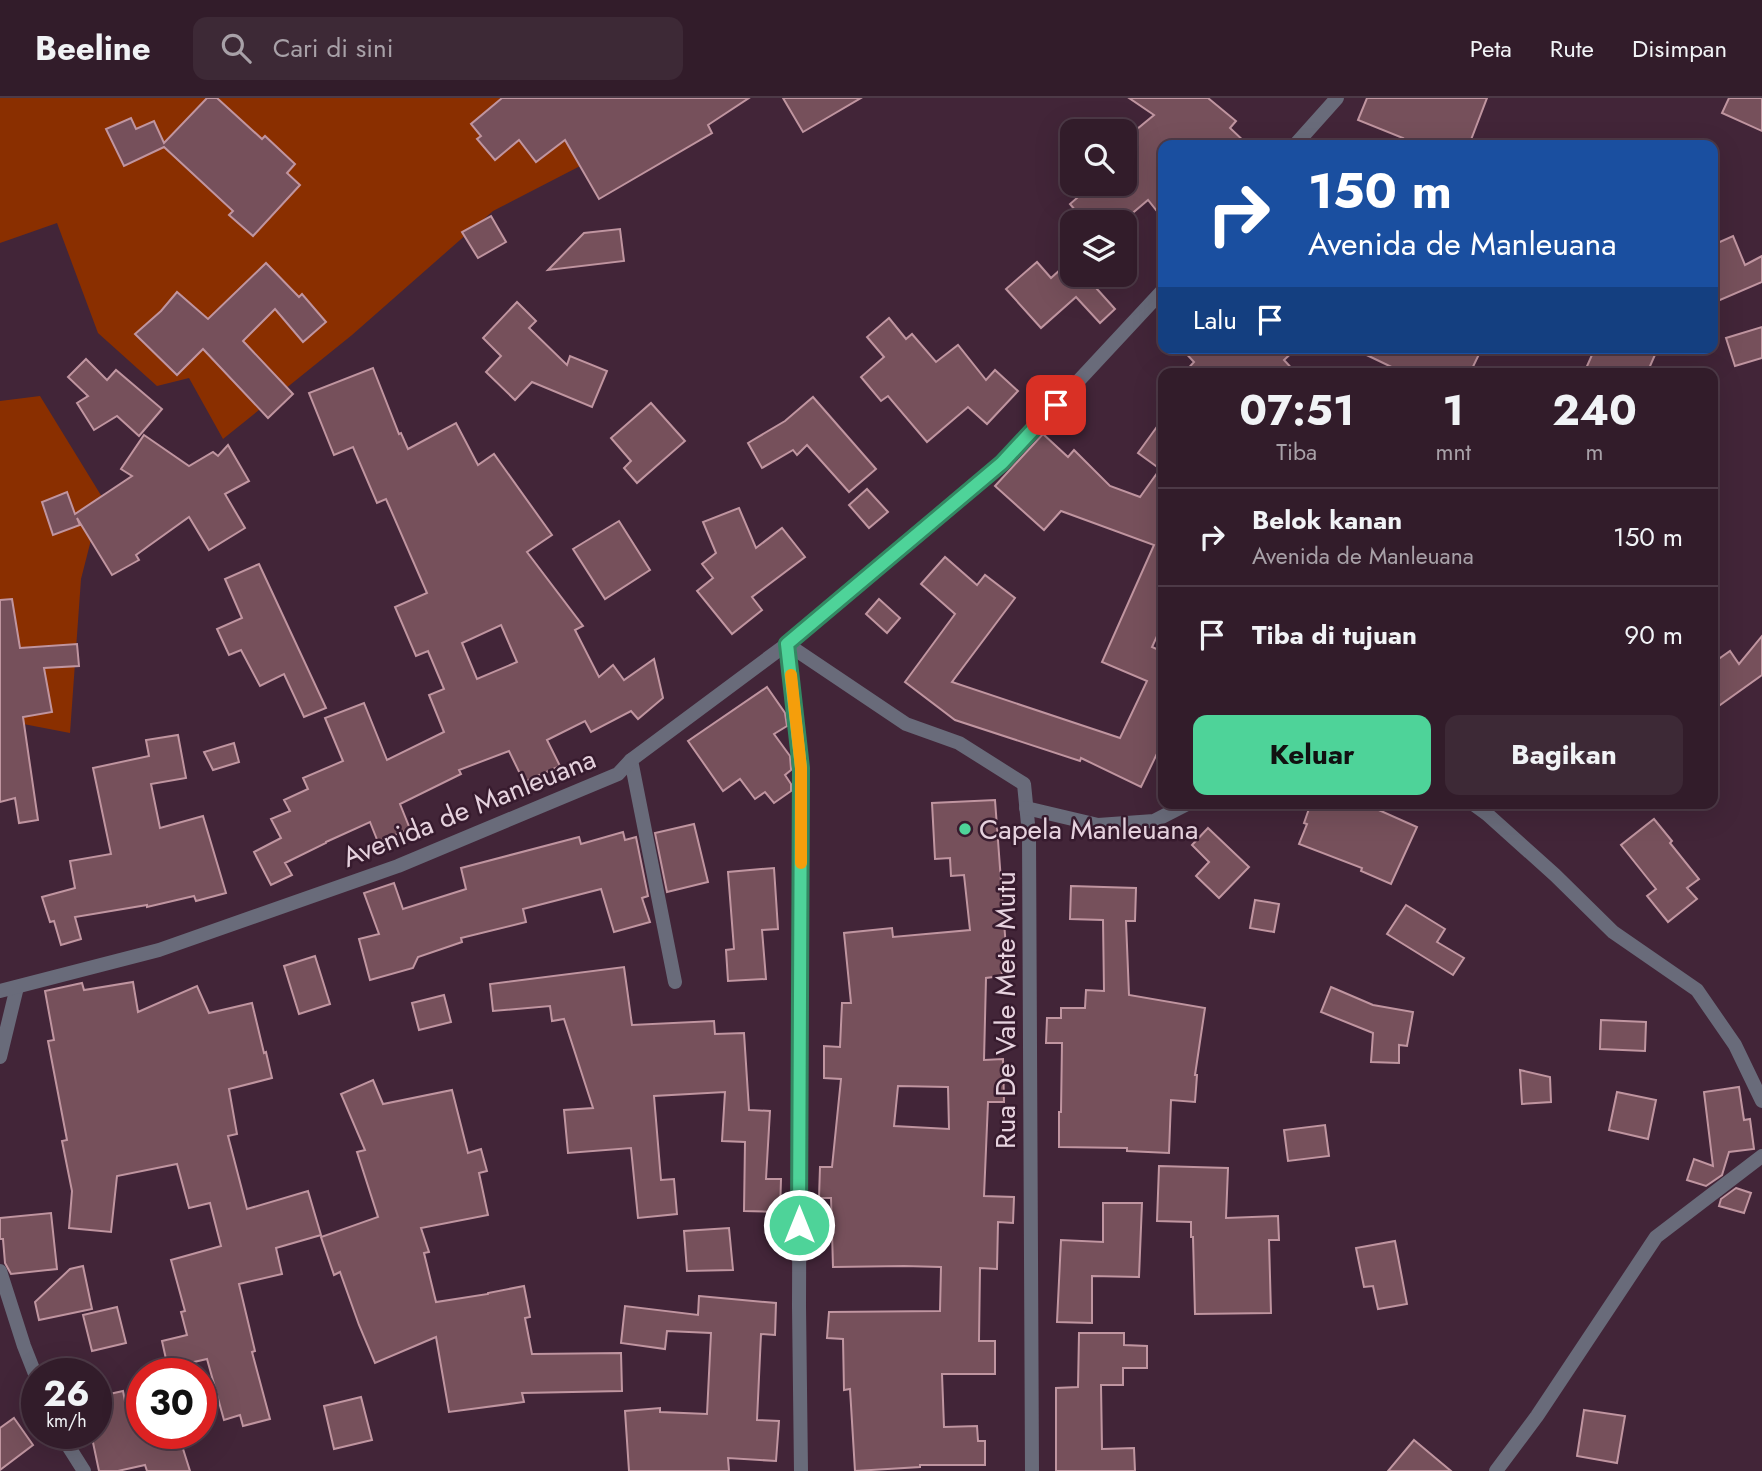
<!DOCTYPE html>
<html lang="id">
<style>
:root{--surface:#321c2a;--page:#3d2936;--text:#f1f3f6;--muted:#a8a1a8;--line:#4d3a47;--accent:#4ed399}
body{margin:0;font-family:Jost,sans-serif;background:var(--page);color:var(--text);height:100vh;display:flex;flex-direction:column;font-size:26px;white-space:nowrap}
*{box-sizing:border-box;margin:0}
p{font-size:23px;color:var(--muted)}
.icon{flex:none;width:38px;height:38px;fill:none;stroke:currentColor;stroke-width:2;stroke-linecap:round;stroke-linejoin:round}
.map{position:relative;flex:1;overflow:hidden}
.details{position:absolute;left:1158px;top:270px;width:560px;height:441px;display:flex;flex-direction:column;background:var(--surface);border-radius:14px;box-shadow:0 7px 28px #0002,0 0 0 2px var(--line)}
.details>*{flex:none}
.hud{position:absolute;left:1158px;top:42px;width:560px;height:214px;border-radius:14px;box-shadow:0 7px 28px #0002,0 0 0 2px var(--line);background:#1a4fa0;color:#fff;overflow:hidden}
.fabs{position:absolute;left:1060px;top:21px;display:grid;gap:14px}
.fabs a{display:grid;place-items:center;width:77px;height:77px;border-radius:14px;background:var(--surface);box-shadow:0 7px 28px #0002,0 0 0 2px var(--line);font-size:35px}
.speed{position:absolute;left:21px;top:1260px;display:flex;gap:14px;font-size:35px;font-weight:700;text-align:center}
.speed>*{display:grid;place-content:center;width:91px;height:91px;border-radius:50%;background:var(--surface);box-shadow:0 7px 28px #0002,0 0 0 2px var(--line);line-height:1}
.speed small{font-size:18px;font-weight:400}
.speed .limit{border:10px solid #d22;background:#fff;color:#111}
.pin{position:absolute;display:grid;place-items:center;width:60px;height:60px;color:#fff;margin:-30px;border-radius:14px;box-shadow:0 4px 10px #0006}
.me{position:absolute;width:77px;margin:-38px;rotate:0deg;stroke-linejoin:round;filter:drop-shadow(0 0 5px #0008)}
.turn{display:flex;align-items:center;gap:24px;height:147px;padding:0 35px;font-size:32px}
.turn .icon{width:91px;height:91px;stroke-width:2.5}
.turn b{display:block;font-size:49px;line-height:60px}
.then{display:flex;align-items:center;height:66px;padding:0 35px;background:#0003;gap:14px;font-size:26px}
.eta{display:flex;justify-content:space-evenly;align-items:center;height:119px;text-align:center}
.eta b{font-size:42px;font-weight:700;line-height:49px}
.cta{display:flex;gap:14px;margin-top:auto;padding:14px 35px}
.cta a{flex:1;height:80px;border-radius:14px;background:var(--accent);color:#111;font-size:28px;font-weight:700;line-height:80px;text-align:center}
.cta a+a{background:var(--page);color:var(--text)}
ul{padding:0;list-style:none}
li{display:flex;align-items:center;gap:21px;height:98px;padding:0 35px;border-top:2px solid var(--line)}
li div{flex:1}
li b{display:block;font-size:26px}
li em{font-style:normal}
header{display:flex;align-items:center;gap:42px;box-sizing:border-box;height:98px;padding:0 35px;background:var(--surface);border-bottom:2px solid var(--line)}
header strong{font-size:33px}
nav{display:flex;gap:38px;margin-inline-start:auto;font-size:24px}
.search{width:490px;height:63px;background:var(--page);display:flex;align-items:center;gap:18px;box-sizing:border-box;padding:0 24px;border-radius:14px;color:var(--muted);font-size:26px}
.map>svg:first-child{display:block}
.green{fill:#8a2f00}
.building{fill:#76505b;stroke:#c095a0;stroke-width:2;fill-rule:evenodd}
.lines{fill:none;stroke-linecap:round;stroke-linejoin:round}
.minor{stroke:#696b7a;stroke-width:14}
.tertiary{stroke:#696b7a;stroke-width:14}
.route-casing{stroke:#338963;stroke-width:18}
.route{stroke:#4ed399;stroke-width:12}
.slow{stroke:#f59e0b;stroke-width:12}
.poi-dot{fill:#4ed399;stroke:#371b2e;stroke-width:2.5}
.labels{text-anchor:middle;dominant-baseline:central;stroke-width:5;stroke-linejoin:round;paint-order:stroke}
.street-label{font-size:28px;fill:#e6d2de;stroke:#371b2e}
.poi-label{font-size:28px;fill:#e6d2de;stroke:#371b2e;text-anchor:start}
</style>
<header>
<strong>Beeline</strong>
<div class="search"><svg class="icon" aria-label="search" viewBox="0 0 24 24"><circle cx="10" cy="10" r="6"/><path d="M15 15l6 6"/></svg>Cari di sini</div>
<nav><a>Peta</a><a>Rute</a><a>Disimpan</a></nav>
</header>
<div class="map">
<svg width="1762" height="1373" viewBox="0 0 1762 1373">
<rect width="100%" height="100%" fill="#422538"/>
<g class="green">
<path d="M 0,0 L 712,0 L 493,113 L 352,237 L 223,341 L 189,280 L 157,288 L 98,235 L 57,125 L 0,145 Z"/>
<path d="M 40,298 L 102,399 L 81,481 L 70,635 L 13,624 L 0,691 L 0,303 Z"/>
</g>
<g class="building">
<path d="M 207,0 L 217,0 L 262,41 L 265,38 L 295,66 L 287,75 L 300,87 L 253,138 L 229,117 L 233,113 L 164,49 L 124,68 L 106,31 L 131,20 L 136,31 L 154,23 L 164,45 Z"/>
<path d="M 502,0 L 749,0 L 708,27 L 712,35 L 599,101 L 565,42 L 536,64 L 519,42 L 495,62 L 477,41 L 481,38 L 471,26 Z"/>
<path d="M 783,0 L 861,0 L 803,34 Z"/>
<path d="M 1129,0 L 1208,0 L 1236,23 L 1230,30 L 1248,47 L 1164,47 L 1164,122 L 1148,102 L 1122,124 L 1085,124 L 1070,106 L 1093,86 L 1125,86 L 1125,41 L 1154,17 Z"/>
<path d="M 1367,0 L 1487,0 L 1469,47 L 1400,47 L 1403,40 L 1358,22 Z"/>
<path d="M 1729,0 L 1762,0 L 1762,33 L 1722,15 Z"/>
<path d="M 491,118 L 506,144 L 478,160 L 462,134 Z"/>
<path d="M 620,131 L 624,163 L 548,172 L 584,135 Z"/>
<path d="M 1733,138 L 1745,167 L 1762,158 L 1762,184 L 1713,205 L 1713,147 Z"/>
<path d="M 1073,160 L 1073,177 L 1113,177 L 1097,191 L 1115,211 L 1100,225 L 1076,199 L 1041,230 L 1006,191 L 1037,164 L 1051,180 Z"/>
<path d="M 266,165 L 299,199 L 302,196 L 326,224 L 303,244 L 275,211 L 243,243 L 293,296 L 268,320 L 203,251 L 177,277 L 135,236 L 161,213 L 177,194 L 208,221 Z"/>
<path d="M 517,204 L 536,223 L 529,230 L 567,267 L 570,258 L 607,273 L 592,309 L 532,284 L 515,302 L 486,274 L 501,258 L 483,240 Z"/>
<path d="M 889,220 L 906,241 L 912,236 L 936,264 L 958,247 L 986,282 L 995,272 L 1018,293 L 987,326 L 968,309 L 927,344 L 888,298 L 881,303 L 861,279 L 884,259 L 867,239 Z"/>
<path d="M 1762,229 L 1762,260 L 1735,268 L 1726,240 Z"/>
<path d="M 1181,250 L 1297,250 L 1284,262 L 1296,275 L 1184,275 L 1194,264 Z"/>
<path d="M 1352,250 L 1482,250 L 1470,275 L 1404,275 Z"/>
<path d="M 1595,250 L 1658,250 L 1647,275 L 1584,275 Z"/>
<path d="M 86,261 L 107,282 L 116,272 L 162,311 L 139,338 L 117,318 L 94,332 L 77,305 L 88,298 L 68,279 Z"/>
<path d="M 373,270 L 399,336 L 401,335 L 408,351 L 456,325 L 478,367 L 494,356 L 552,437 L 527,454 L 583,528 L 575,532 L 599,579 L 613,567 L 624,582 L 654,561 L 663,600 L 638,621 L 631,613 L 591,634 L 585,623 L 547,642 L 560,668 L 524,684 L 509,653 L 459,672 L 461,676 L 400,706 L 410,731 L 378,744 L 370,724 L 326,744 L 326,745 L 285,765 L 292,777 L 271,787 L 254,754 L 281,740 L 271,721 L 290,713 L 284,702 L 308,691 L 303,680 L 343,663 L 325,620 L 364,605 L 387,662 L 444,634 L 429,597 L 444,591 L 428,553 L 416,558 L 395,509 L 427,495 L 386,401 L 377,405 L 353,349 L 334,357 L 309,295 ZM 501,527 L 517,564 L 477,581 L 462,545 Z"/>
<path d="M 813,299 L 876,371 L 849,394 L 807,347 L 797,357 L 793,352 L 762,370 L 748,345 L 785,323 Z"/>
<path d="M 651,305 L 685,343 L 637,385 L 624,370 L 631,363 L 611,340 Z"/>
<path d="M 1164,319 L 1164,523 L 1152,549 L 1161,553 L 1164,548 L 1164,641 L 1141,689 L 1081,660 L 1080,663 L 955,622 L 905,584 L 955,516 L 921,486 L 945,459 L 977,487 L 985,477 L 1015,500 L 952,584 L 1120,640 L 1147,583 L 1102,564 L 1154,447 L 1061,413 L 1044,432 L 995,388 L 1043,336 L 1068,359 L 1074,352 L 1110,388 L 1140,399 L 1160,371 L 1138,355 Z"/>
<path d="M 144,337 L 189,368 L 213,354 L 218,358 L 228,347 L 249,383 L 225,396 L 245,430 L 209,452 L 189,419 L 136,457 L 139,462 L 112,477 L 77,420 L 80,427 L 53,437 L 42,404 L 67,394 L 75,416 L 132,378 L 121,371 Z"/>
<path d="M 867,391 L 888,414 L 869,430 L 849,407 Z"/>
<path d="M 739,410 L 756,450 L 782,430 L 805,459 L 752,499 L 762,512 L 732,536 L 697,493 L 713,480 L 702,466 L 716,455 L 703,424 Z"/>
<path d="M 619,423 L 650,472 L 605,501 L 573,451 Z"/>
<path d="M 259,466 L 326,610 L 304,619 L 284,576 L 260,588 L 241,552 L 229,557 L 217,531 L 242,520 L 225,481 Z"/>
<path d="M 12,501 L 20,550 L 77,546 L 79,568 L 44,570 L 52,614 L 23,619 L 38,722 L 19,725 L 15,700 L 0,704 L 0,502 Z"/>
<path d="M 879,501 L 900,520 L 887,535 L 866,516 Z"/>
<path d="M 1762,538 L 1762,577 L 1713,612 L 1713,565 L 1730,553 L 1739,566 Z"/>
<path d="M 767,589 L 785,615 L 787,628 L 774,636 L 790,658 L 791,671 L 791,672 L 785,677 L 791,686 L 791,693 L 774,705 L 765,694 L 755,701 L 740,681 L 723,693 L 688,643 Z"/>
<path d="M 178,637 L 186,680 L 151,686 L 160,730 L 203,718 L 226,795 L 196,803 L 194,798 L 147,809 L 147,807 L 75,819 L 81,841 L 61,847 L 54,823 L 50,824 L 42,799 L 75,790 L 70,763 L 111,756 L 93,670 L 149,658 L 146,642 Z"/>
<path d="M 234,645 L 239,664 L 213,672 L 204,654 Z"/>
<path d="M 995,702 L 1007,864 L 1001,865 L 1002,878 L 986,880 L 984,962 L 1003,961 L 1004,1004 L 988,1004 L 984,1098 L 1014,1099 L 1013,1125 L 998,1124 L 997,1171 L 980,1170 L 979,1243 L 995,1243 L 995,1276 L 942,1276 L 944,1329 L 977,1328 L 978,1343 L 985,1343 L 985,1367 L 920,1367 L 920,1369 L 855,1373 L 850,1291 L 844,1292 L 843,1241 L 827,1240 L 829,1214 L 940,1213 L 941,1169 L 904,1168 L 833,1169 L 831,1100 L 819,1100 L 820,1069 L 832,1069 L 841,981 L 824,980 L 824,948 L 840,949 L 842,905 L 851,905 L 844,835 L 892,830 L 893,839 L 970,832 L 964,777 L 951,778 L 950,760 L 935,761 L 932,705 ZM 898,988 L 948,989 L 949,1031 L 894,1028 Z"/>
<path d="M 1311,705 L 1363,705 L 1417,729 L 1391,786 L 1361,773 L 1362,770 L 1299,746 L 1307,726 L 1304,725 Z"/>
<path d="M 1654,721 L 1672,743 L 1670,745 L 1699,781 L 1687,790 L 1697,801 L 1668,824 L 1647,798 L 1656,791 L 1621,747 Z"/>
<path d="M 694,726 L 708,784 L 667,794 L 655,735 Z"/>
<path d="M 1208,730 L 1249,769 L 1219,800 L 1196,778 L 1209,764 L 1192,747 Z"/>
<path d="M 623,734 L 625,742 L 636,739 L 648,798 L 642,800 L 650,824 L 614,834 L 601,791 L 523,811 L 526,824 L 461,840 L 462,844 L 418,859 L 413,870 L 370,882 L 359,841 L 379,836 L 364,795 L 394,785 L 403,811 L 466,791 L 461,770 L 579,739 L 581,746 Z"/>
<path d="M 774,770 L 778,831 L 762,832 L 766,881 L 728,883 L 726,852 L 734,851 L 728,774 Z"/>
<path d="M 1071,788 L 1136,790 L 1135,823 L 1126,823 L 1129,897 L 1205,910 L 1195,977 L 1197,977 L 1195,1004 L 1171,1002 L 1169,1055 L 1127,1053 L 1127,1050 L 1059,1049 L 1059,1014 L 1061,1014 L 1062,945 L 1046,945 L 1047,920 L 1061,920 L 1061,910 L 1085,910 L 1086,892 L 1104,893 L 1103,822 L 1070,821 Z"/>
<path d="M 1255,802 L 1279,806 L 1274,834 L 1250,830 Z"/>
<path d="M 1406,807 L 1445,831 L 1437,844 L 1464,860 L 1453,877 L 1387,836 Z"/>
<path d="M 315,858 L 330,906 L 299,916 L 284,868 Z"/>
<path d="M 624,869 L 632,927 L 714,923 L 715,936 L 744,935 L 749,1012 L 770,1013 L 766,1081 L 781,1081 L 780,1114 L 744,1113 L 745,1044 L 722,1043 L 725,994 L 654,998 L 661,1082 L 674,1081 L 677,1116 L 638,1120 L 631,1050 L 568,1055 L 564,1012 L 593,1010 L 564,921 L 552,923 L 550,908 L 493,913 L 490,886 Z"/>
<path d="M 133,884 L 138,914 L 197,888 L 209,915 L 252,905 L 264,955 L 266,954 L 272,980 L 229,991 L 237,1036 L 228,1038 L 247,1111 L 308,1093 L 321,1137 L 276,1150 L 282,1176 L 239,1186 L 255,1253 L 252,1254 L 270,1321 L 243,1328 L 240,1317 L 224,1322 L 207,1261 L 168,1270 L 162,1243 L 187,1237 L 181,1214 L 185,1213 L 171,1162 L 221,1148 L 210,1105 L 189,1110 L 177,1066 L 117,1078 L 111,1134 L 69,1130 L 72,1093 L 62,1043 L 67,1042 L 48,943 L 54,942 L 45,893 L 82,885 L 84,892 Z"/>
<path d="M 1331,889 L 1373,907 L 1413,914 L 1407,948 L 1399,947 L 1399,965 L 1371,964 L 1373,935 L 1321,914 Z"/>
<path d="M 444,897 L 451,924 L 419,932 L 412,905 Z"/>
<path d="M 1601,922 L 1646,924 L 1645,953 L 1600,951 Z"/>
<path d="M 1520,972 L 1550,979 L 1551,1004 L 1522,1006 Z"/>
<path d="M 373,982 L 383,1006 L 452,992 L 468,1055 L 481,1051 L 487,1073 L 479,1075 L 488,1117 L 421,1130 L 429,1154 L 424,1155 L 436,1204 L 488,1196 L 488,1195 L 524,1188 L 530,1219 L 525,1220 L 532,1256 L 621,1255 L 622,1293 L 522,1295 L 524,1304 L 449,1314 L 436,1239 L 375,1265 L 359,1227 L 340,1174 L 334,1177 L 321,1139 L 378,1119 L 357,1054 L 365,1052 L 341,996 Z"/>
<path d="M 1739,989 L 1744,1022 L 1750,1021 L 1754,1051 L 1729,1054 L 1722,1077 L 1706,1088 L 1687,1082 L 1694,1061 L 1713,1068 L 1704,994 Z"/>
<path d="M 1617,994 L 1656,1002 L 1648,1041 L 1609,1032 Z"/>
<path d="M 1325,1027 L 1329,1058 L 1288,1063 L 1284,1032 Z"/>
<path d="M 1159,1068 L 1228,1070 L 1226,1120 L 1278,1118 L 1279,1142 L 1269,1142 L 1271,1215 L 1195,1216 L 1193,1139 L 1191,1139 L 1191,1124 L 1157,1123 Z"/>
<path d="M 1736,1090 L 1751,1095 L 1744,1115 L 1719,1108 L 1721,1101 Z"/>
<path d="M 1103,1105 L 1142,1105 L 1139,1179 L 1092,1178 L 1092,1225 L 1057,1224 L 1061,1142 L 1103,1144 Z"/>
<path d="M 51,1115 L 57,1171 L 11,1176 L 5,1165 L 3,1141 L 0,1141 L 0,1120 Z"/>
<path d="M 729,1130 L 733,1172 L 687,1173 L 684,1133 Z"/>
<path d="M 1395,1143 L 1407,1206 L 1378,1211 L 1373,1188 L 1364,1189 L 1356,1150 Z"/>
<path d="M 83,1168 L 92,1211 L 39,1222 L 35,1204 L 70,1171 Z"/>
<path d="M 699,1198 L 776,1205 L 775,1237 L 761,1236 L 757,1322 L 779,1323 L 776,1363 L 728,1360 L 729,1373 L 629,1373 L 625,1313 L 660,1310 L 660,1314 L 707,1316 L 711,1235 L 667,1233 L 665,1251 L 621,1245 L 625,1208 L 698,1217 Z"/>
<path d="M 117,1209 L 126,1245 L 92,1253 L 83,1217 Z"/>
<path d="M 1079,1235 L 1124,1235 L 1124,1247 L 1147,1248 L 1147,1270 L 1123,1270 L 1123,1287 L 1101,1287 L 1102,1351 L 1134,1350 L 1135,1373 L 1056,1373 L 1056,1290 L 1078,1289 Z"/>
<path d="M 123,1293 L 125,1303 L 142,1298 L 142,1335 L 178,1335 L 190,1373 L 147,1373 L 145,1367 L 118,1373 L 99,1373 L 91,1335 L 96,1335 L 96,1299 Z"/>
<path d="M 361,1299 L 372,1342 L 334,1351 L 324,1308 Z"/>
<path d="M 1584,1312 L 1625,1318 L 1617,1365 L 1577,1358 Z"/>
<path d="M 14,1320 L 33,1347 L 0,1372 L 0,1330 Z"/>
<path d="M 1414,1342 L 1451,1373 L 1388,1373 Z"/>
</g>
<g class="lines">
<g class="minor">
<path d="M 787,546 L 906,626 L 959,645 L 1024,686 L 1029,736 L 1032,1373"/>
<path d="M 787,546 L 801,670 L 799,1208 L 801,1373"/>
<path d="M 631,662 L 675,884"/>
<path d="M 1472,705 L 1487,716 L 1555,777 L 1613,834 L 1697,892 L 1735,947 L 1762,1003"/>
<path d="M 1026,710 L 1098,727 L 1154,723 L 1189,705"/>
<path d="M 0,959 L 17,889"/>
<path d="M 0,1173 L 24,1248 L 37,1281"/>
<path d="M 60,1335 L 84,1373"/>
<path d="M 1496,1373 L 1537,1318 L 1656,1139 L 1762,1058"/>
</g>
<g class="tertiary">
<path d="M 1295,47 L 1337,0"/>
<path d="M 0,893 L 159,852 L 398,768 L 618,676 L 631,662 L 787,546 L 1002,365 L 1164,191"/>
</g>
</g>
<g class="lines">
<defs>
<path id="route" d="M 799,1127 L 801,670 L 787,546 L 1002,365 L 1056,307"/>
</defs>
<use href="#route" class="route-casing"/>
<use href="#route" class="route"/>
<path class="slow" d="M 791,577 L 801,670 L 801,765"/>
</g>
<circle class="poi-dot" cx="965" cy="731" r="7"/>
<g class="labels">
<g class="street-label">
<text transform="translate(469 710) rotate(-22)">Avenida de Manleuana</text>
<text transform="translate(1005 912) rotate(-90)">Rua De Vale Mete Mutu</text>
</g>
<g class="poi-label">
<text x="979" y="731">Capela Manleuana</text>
</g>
</g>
</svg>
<div class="fabs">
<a><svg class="icon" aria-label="search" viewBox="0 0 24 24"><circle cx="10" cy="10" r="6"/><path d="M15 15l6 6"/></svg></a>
<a><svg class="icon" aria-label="layers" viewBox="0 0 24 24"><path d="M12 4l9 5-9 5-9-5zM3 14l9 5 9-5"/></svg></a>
</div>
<div class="speed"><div>26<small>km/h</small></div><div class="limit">30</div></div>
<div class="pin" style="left:1056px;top:307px;background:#d93025"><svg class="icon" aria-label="arrive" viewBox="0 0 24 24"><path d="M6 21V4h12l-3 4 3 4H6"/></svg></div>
<svg class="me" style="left:799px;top:1127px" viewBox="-20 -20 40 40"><circle r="17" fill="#4ed399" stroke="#fff" stroke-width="3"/><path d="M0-11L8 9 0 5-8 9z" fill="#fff"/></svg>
<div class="hud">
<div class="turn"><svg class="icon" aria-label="right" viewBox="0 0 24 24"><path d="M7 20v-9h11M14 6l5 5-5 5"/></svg><div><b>150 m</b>Avenida de Manleuana</div></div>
<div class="then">Lalu<svg class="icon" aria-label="arrive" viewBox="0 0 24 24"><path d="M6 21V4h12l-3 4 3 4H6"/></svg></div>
</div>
<section class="details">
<div class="eta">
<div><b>07:51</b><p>Tiba</p></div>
<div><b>1</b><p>mnt</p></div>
<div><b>240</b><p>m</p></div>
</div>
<ul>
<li><svg class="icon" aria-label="right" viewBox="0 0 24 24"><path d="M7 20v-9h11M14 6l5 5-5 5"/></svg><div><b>Belok kanan</b><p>Avenida de Manleuana</p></div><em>150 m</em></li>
<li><svg class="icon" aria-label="arrive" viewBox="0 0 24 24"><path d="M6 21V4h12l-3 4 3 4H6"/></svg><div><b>Tiba di tujuan</b></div><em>90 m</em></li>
</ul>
<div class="cta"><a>Keluar</a><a>Bagikan</a></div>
</section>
</div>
